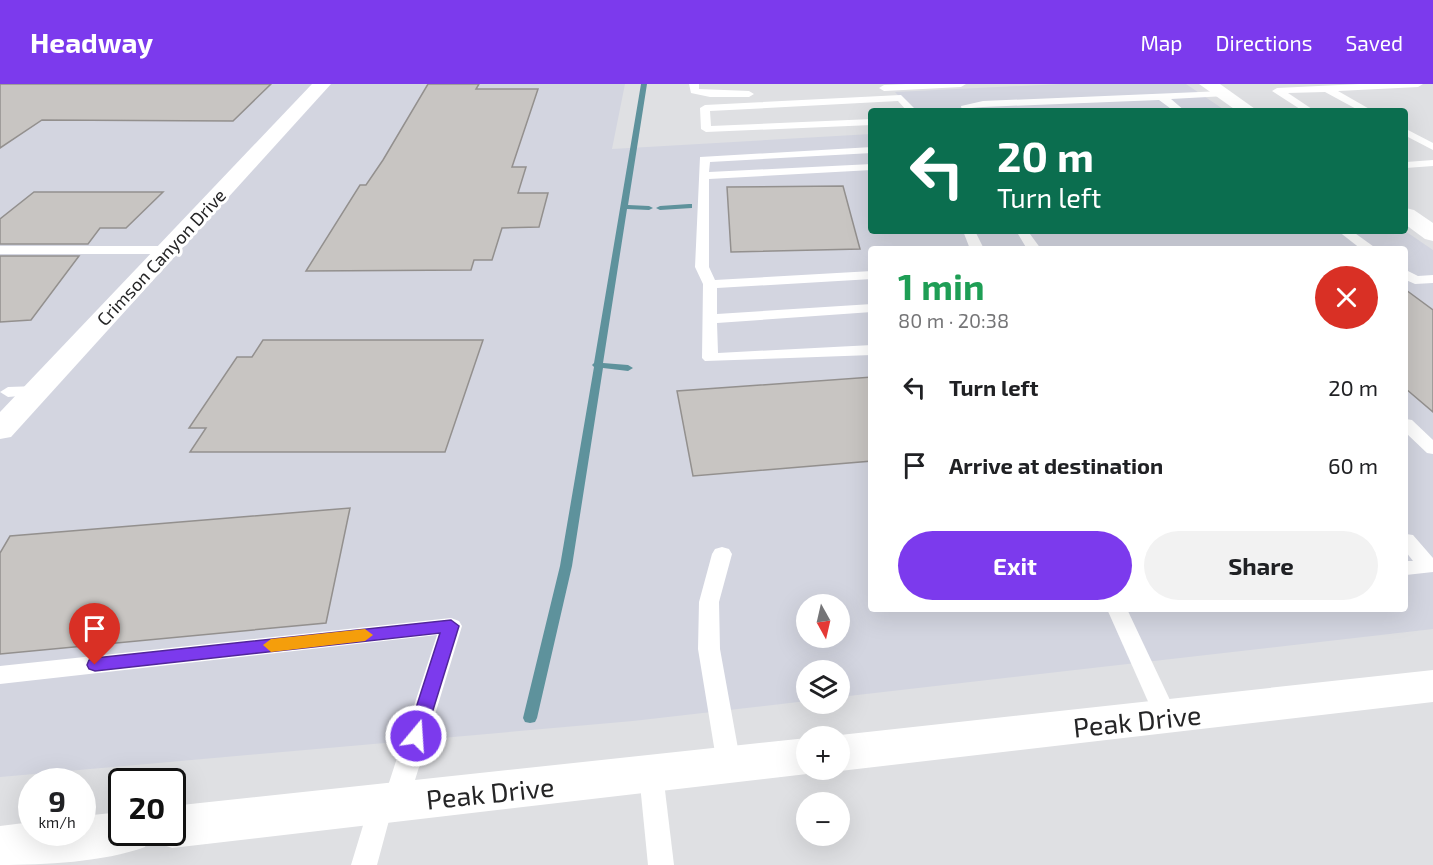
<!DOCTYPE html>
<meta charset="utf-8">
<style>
:root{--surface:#fff;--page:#f2f2f2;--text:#202124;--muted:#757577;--accent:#7c3aed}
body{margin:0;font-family:"Exo 2",sans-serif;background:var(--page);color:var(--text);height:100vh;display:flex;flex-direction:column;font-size:22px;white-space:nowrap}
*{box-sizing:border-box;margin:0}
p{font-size:20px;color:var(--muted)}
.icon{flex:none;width:33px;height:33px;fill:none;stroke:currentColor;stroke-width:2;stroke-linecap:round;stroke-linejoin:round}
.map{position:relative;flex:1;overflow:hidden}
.details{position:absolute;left:868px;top:162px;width:540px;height:366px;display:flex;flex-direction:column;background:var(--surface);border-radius:6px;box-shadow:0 6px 24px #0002}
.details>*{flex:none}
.hud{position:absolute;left:868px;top:24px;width:540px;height:126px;border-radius:6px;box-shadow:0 6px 24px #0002;background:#0b6e4f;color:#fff;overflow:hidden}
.needle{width:39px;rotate:172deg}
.controls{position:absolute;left:796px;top:510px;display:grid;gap:12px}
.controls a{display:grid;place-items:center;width:54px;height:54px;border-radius:50%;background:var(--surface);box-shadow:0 6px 24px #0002;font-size:30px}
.speed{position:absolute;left:18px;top:684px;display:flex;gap:12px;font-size:30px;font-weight:700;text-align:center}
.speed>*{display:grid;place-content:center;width:78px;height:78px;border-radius:50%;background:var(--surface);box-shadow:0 6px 24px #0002;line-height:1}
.speed small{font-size:15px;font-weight:400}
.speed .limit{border:3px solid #111;border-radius:9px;background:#fff;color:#111}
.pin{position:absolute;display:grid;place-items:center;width:51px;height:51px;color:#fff;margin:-62px -26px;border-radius:50% 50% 50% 0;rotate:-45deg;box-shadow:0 0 6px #0007}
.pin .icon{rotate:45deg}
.me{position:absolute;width:66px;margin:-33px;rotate:18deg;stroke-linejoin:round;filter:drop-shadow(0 0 4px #0008)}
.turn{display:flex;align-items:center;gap:21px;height:126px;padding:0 30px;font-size:27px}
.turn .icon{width:78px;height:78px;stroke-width:2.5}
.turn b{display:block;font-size:42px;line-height:51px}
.round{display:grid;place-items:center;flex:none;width:63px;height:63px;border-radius:32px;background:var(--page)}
.headline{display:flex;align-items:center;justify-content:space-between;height:102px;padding:0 30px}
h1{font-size:36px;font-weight:700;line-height:45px;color:#1e9e55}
.action{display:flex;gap:12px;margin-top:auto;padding:12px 30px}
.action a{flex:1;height:69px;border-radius:36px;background:var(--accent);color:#fff;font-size:24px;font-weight:700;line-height:69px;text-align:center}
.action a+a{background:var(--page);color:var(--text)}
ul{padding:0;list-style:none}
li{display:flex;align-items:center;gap:18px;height:78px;padding:0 30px}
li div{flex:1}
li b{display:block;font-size:22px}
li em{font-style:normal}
header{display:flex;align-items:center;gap:36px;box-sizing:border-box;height:84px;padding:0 30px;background:var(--accent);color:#fff}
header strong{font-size:28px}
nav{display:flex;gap:33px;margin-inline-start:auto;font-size:21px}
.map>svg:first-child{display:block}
.built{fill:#d3d5e0;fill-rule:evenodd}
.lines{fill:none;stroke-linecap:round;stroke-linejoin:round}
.stream{fill:#5e929c;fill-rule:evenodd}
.building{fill:#c8c5c2;stroke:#93908e;stroke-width:1.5}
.lane{fill:#fff;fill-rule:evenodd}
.street{fill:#fff;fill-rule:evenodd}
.secondary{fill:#fff;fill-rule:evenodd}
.route{fill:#7c3aed;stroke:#51269a;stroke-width:1.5}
.slow{fill:#f59e0b}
.labels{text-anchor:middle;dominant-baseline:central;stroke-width:6;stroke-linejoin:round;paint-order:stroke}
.far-street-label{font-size:18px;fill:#252526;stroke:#fff}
.near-street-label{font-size:27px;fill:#252526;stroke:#fff}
</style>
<header>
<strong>Headway</strong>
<nav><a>Map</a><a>Directions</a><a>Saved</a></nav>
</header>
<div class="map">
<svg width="1433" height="781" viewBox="0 0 1433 781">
<rect width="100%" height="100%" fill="#dfe0e3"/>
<g class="built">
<path d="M 0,0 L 625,0 L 612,65 L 871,50 L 872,147 L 1405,147 L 1433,166 L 1433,545 L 840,613 L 840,586 L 807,586 L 807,617 L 633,637 L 0,693 ZM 872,165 L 1406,165 L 1406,525 L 872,525 ZM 807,520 L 840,520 L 840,554 L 807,554 Z"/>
<path d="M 1061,0 L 1186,0 L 1226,27 L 913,27 L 895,8 Z"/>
</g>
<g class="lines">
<g class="stream">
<path d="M 641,0 L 647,0 L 628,121 L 649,122 L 653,124 L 649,126 L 627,125 L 603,279 L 628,281 L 633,284 L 628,287 L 603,284 L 572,482 L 537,634 L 535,638 L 530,639 L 525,638 L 523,634 L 560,482 L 594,283 L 592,281 L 594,279 Z"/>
<path d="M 689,120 L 692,120 L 692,124 L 660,126 L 656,124 L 660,122 Z"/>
</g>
</g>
<g class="building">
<path d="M 0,0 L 271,0 L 233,37 L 42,36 L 0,64 Z"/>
<path d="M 428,0 L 479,0 L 476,5 L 538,5 L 512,83 L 526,83 L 518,109 L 548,109 L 539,143 L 502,144 L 492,176 L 474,176 L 471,186 L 306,187 L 360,101 L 366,101 L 383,76 Z"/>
<path d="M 843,102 L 860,165 L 731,168 L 727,103 Z"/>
<path d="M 34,108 L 163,108 L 126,144 L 100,144 L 88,160 L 0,160 L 0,135 Z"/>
<path d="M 0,172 L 79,172 L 31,236 L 0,238 Z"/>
<path d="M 1406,206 L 1433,226 L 1433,328 L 1406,305 Z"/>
<path d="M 263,256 L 483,256 L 445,368 L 190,368 L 206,344 L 189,344 L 237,273 L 252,273 Z"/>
<path d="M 872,293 L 872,377 L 693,392 L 677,307 Z"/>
<path d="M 350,424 L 326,539 L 0,570 L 0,469 L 10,452 Z"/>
</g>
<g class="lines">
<g class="lane">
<path d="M 689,0 L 699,0 L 699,5 L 749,7 L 754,10 L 749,13 L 710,13 L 691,9 Z"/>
<path d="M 906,0 L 966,0 L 961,3 L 884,7 L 879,4 L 884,1 Z"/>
<path d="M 1360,0 L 1423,0 L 1418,3 L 1338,7 L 1373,27 L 1360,27 L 1325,8 L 1288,9 L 1315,27 L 1303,27 L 1272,7 L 1277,4 Z"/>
<path d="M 1223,7 L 1228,10 L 1226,12 L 1171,15 L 1185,27 L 1174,27 L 1159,16 L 983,23 L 971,24 L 972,27 L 962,27 L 961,22 L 983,17 Z"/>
<path d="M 901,11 L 917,27 L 907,27 L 898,17 L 710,27 L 711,42 L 872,35 L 872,41 L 706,48 L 701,45 L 700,24 L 705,21 Z"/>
<path d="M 1406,45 L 1433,59 L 1433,66 L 1406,52 Z"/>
<path d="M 872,63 L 872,69 L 710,78 L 709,88 L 872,80 L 872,86 L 709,95 L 709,183 L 715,196 L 872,187 L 872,195 L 717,204 L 717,230 L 872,220 L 872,228 L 717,239 L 718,269 L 872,261 L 872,271 L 705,277 L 702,274 L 703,200 L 695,183 L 700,73 Z"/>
<path d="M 1433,76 L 1433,82 L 1406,84 L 1406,78 Z"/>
<path d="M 963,147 L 975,147 L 984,165 L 970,165 Z"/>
<path d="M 1020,147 L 1032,147 L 1030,150 L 1041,165 L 1027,165 L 1018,150 Z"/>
<path d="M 1338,147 L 1352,147 L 1377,165 L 1361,165 Z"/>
<path d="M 0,162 L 167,162 L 174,166 L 167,170 L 0,170 Z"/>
<path d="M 1406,186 L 1418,192 L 1433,191 L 1433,199 L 1415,200 L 1406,196 Z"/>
<path d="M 37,302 L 43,304 L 45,307 L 43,310 L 8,313 L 0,308 L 8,303 Z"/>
<path d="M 1406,335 L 1412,336 L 1433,356 L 1433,370 L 1427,369 L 1406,349 Z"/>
<path d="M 1406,450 L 1413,451 L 1433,474 L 1433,488 L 1406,491 L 1406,477 L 1413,477 L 1406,468 Z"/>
<path d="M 722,463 L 729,465 L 732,470 L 719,518 L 720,565 L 741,681 L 738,688 L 729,691 L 720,688 L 717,681 L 698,565 L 699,518 L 712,470 L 715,465 Z"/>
<path d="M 1107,525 L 1127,525 L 1178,633 L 1174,640 L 1166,642 L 1158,640 Z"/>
<path d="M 451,534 L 459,537 L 462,542 L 408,719 L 404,727 L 391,729 L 377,781 L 351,781 L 372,712 L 385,711 L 437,551 L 0,600 L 0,582 Z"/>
<path d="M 651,680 L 660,683 L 663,690 L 674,781 L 648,781 L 639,690 L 642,683 Z"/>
</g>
<g class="street">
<path d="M 312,0 L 331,0 L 11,353 L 0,355 L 0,328 Z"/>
<path d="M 1199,0 L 1220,0 L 1258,27 L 1237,27 Z"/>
<path d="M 1406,124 L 1414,126 L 1433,139 L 1433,157 L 1425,155 L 1406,141 Z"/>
</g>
<g class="secondary">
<path d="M 1433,586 L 1433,618 L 840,687 L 835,686 L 840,686 L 840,652 L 835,652 L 840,651 Z"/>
<path d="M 807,654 L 807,686 L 821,686 L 807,690 L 172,764 L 155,758 L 151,749 L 145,763 C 104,778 44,781 0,781 L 0,742 L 32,738 L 32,748 L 82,748 L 82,732 L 122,728 L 122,748 L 172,748 L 172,722 Z"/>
</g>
</g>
<path class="route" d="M 451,536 L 459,542 L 425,652 L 422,658 L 416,660 L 409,658 L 407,652 L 440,549 L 95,587 L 89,585 L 87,581 L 89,576 L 95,574 Z"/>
<path class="slow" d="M 365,545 L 373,551 L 365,557 L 271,568 L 263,561 L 271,555 Z"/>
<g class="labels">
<g class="far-street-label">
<text transform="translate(161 173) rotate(-47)">Crimson Canyon Drive</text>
</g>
<g class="near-street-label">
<text transform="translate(1137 636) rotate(-6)">Peak Drive</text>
<text transform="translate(490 708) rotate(-6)">Peak Drive</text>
</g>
</g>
</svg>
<div class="controls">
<a><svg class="needle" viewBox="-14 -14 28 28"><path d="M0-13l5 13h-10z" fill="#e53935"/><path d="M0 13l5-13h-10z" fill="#757577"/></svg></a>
<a><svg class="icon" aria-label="layers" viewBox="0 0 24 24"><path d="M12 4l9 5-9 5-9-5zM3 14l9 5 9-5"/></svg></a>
<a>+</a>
<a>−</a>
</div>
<div class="speed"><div>9<small>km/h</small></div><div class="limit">20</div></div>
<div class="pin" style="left:95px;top:581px;background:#d93025"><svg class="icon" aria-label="arrive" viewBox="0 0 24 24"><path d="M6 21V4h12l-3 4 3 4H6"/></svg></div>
<svg class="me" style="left:416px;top:652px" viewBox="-20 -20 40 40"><circle r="17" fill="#7c3aed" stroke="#fff" stroke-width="3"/><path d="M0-11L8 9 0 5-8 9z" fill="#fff"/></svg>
<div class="hud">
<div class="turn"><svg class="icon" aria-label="left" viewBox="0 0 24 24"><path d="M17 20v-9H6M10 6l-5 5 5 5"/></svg><div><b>20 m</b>Turn left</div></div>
</div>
<section class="details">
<div class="headline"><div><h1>1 min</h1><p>80 m · 20:38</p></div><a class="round" style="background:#d93025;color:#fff"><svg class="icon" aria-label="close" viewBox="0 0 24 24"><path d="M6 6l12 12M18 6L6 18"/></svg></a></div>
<ul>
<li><svg class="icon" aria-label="left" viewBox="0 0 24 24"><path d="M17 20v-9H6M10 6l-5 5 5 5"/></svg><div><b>Turn left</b></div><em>20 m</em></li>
<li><svg class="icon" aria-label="arrive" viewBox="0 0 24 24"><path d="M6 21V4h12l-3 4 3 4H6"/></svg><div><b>Arrive at destination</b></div><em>60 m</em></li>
</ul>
<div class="action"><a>Exit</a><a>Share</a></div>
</section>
</div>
